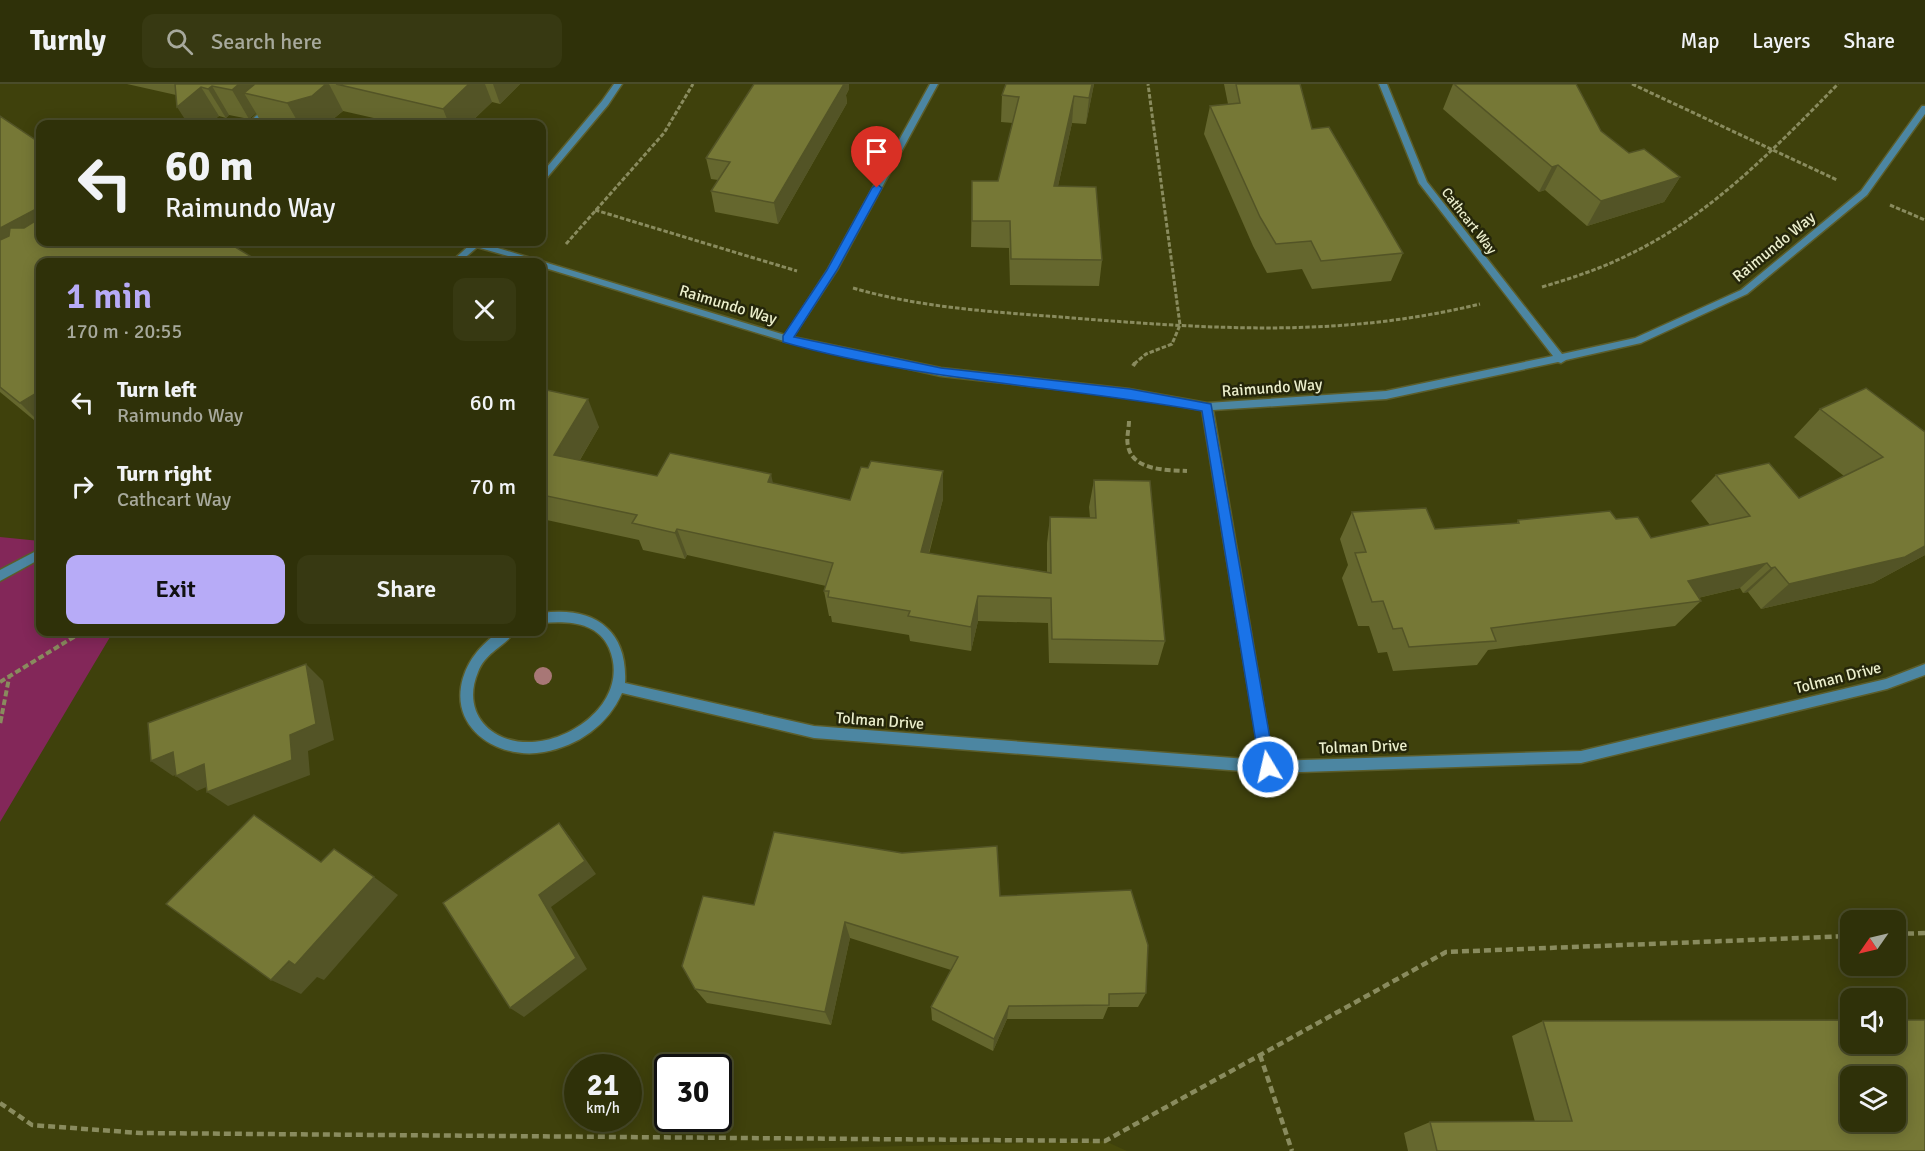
<!DOCTYPE html>
<meta charset="utf-8">
<style>
:root{--surface:#2f3109;--page:#373912;--text:#f1f3f6;--muted:#a7a99c;--line:#4a4c2a;--accent:#b7abf7}
body{margin:0;font-family:Signika,sans-serif;background:var(--page);color:var(--text);height:100vh;display:flex;flex-direction:column;font-size:22px;white-space:nowrap}
*{box-sizing:border-box;margin:0}
p{font-size:20px;color:var(--muted)}
.icon{flex:none;width:33px;height:33px;fill:none;stroke:currentColor;stroke-width:2;stroke-linecap:round;stroke-linejoin:round}
.map{position:relative;flex:1;overflow:hidden}
.details{position:absolute;left:36px;top:174px;width:510px;height:378px;display:flex;flex-direction:column;background:var(--surface);border-radius:12px;box-shadow:0 3px 15px #0003,0 0 0 2px var(--line)}
.details>*{flex:none}
.banner{position:absolute;left:36px;top:36px;width:510px;height:126px;border-radius:12px;box-shadow:0 3px 15px #0003,0 0 0 2px var(--line);background:#2f3109;color:var(--text);overflow:hidden}
.needle{width:39px;rotate:236deg}
.tools{position:absolute;left:1840px;top:826px;display:grid;gap:12px}
.tools a{display:grid;place-items:center;width:66px;height:66px;border-radius:12px;background:var(--surface);box-shadow:0 3px 15px #0003,0 0 0 2px var(--line);font-size:30px}
.speed{position:absolute;left:564px;top:970px;display:flex;gap:12px;font-size:30px;font-weight:700;text-align:center}
.speed>*{display:grid;place-content:center;width:78px;height:78px;border-radius:50%;background:var(--surface);box-shadow:0 3px 15px #0003,0 0 0 2px var(--line);line-height:1}
.speed small{font-size:15px;font-weight:400}
.speed .limit{border:3px solid #111;border-radius:9px;background:#fff;color:#111}
.pin{position:absolute;display:grid;place-items:center;width:51px;height:51px;color:#fff;margin:-62px -26px;border-radius:50% 50% 50% 0;rotate:-45deg;box-shadow:0 0 6px #0007}
.pin .icon{rotate:45deg}
.me{position:absolute;width:66px;margin:-33px;rotate:351deg;stroke-linejoin:round;filter:drop-shadow(0 0 4px #0008)}
.turn{display:flex;align-items:center;gap:21px;height:126px;padding:0 30px;font-size:27px}
.turn .icon{width:78px;height:78px;stroke-width:2.5}
.turn b{display:block;font-size:42px;line-height:51px}
.round{display:grid;place-items:center;flex:none;width:63px;height:63px;border-radius:12px;background:var(--page)}
.overview{display:flex;align-items:center;justify-content:space-between;height:102px;padding:0 30px}
h1{font-size:36px;font-weight:600;line-height:45px;color:var(--accent)}
.button{display:flex;gap:12px;margin-top:auto;padding:12px 30px}
.button a{flex:1;height:69px;border-radius:12px;background:var(--accent);color:#111;font-size:24px;font-weight:600;line-height:69px;text-align:center}
.button a+a{background:var(--page);color:var(--text)}
ul{padding:0;list-style:none}
li{display:flex;align-items:center;gap:18px;height:84px;padding:0 30px}
li div{flex:1}
li b{display:block;font-size:22px}
li em{font-style:normal}
header{display:flex;align-items:center;gap:36px;box-sizing:border-box;height:84px;padding:0 30px;background:var(--surface);border-bottom:2px solid var(--line)}
header strong{font-size:28px}
nav{display:flex;gap:33px;margin-inline-start:auto;font-size:21px}
.search{width:420px;height:54px;background:var(--page);display:flex;align-items:center;gap:15px;box-sizing:border-box;padding:0 21px;border-radius:12px;color:var(--muted);font-size:22px}
.map>svg:first-child{display:block}
.built{fill:#47490b}
.green{fill:#832759}
.lines{fill:none;stroke-linecap:round;stroke-linejoin:round}
.service-casing{stroke:#5b5d2b;stroke-width:3}
.minor-casing{stroke:#5b5d2b;stroke-width:3}
.tertiary-casing{stroke:#5b5d2b;stroke-width:3}
.path-far2{stroke:#898b5e;stroke-width:3;stroke-dasharray:4.5 2;stroke-linecap:butt}
.path-far1{stroke:#898b5e;stroke-width:4;stroke-dasharray:6 3;stroke-linecap:butt}
.path{stroke:#898b5e;stroke-width:4.5;stroke-dasharray:7 4;stroke-linecap:butt}
.service{fill:#4c86a2;fill-rule:evenodd}
.minor{fill:#4c86a2;fill-rule:evenodd}
.tertiary{fill:#4c86a2;fill-rule:evenodd}
.tree{fill:#a87776}
.wall{fill:#65672e}
.shaded-wall{fill:#535426}
.building{fill:#767836;stroke:#535426;stroke-width:1.5;fill-rule:evenodd}
.route{fill:#1a73e8;stroke:#114b97;stroke-width:1.5}
.labels{text-anchor:middle;dominant-baseline:central;stroke-width:5;stroke-linejoin:round;paint-order:stroke}
.far-street-label{font-size:14px;fill:#ebeecc;stroke:#25260a}
.street-label{font-size:16px;fill:#ebeecc;stroke:#25260a}
</style>
<header>
<strong>Turnly</strong>
<div class="search"><svg class="icon" aria-label="search" viewBox="0 0 24 24"><circle cx="10" cy="10" r="6"/><path d="M15 15l6 6"/></svg>Search here</div>
<nav><a>Map</a><a>Layers</a><a>Share</a></nav>
</header>
<div class="map">
<svg width="1925" height="1067" viewBox="0 0 1925 1067">
<rect width="100%" height="100%" fill="#3f410c"/>
<path class="built" d="M 1105,1057 L 1127,1067 L 705,1067 Z"/>
<path class="green" d="M 0,453 L 40,457 L 40,548 L 113,548 L 0,738 Z"/>
<g class="lines">
<defs>
<path id="service" d="M 267,22 L 274,24 L 255,40 L 247,40 Z"/>
<path id="minor" d="M 930,0 L 938,0 L 837,186 L 793,253 L 941,284 L 1129,305 L 1207,319 L 1386,307 L 1553,272 L 1419,99 L 1379,0 L 1387,0 L 1427,98 L 1562,270 L 1635,254 L 1741,206 L 1861,107 L 1922,22 L 1925,22 L 1925,30 L 1867,111 L 1747,210 L 1641,259 L 1566,276 L 1561,279 L 1558,278 L 1386,315 L 1213,326 L 1273,677 L 1581,667 L 1886,595 L 1925,580 L 1925,591 L 1887,605 L 1581,679 L 1268,689 L 814,654 L 622,609 C 608,641 578,662 544,668 C 503,676 454,649 461,603 C 465,579 480,561 499,548 L 514,548 C 506,562 486,567 478,588 C 461,628 490,660 532,658 C 577,656 630,613 609,564 C 597,537 566,537 542,539 L 542,529 C 593,522 628,545 625,599 L 814,642 L 1260,676 L 1202,326 L 1129,313 L 941,292 L 787,258 L 542,183 L 542,178 L 529,178 L 473,162 L 471,160 L 473,158 L 478,158 L 785,251 L 828,185 Z"/>
<g id="tertiary">
<path d="M 614,0 L 622,0 L 608,21 L 545,96 L 542,97 L 542,89 L 602,17 Z"/>
<path d="M 473,158 L 483,158 L 460,178 L 451,178 Z"/>
<path d="M 40,465 L 40,475 L 0,497 L 0,486 Z"/>
</g>
</defs>
<use href="#service" class="service-casing"/>
<use href="#minor" class="minor-casing"/>
<use href="#tertiary" class="tertiary-casing"/>
<g class="path-far2">
<path d="M 1632,0 L 1837,96"/>
<path d="M 1890,121 L 1925,136"/>
<path d="M 595,126 L 797,187"/>
<path d="M 566,160 L 664,49 L 693,0"/>
<path d="M 1542,203 C 1572,194 1600,185 1628,171 C 1710,132 1775,64 1838,0"/>
<path d="M 853,204 C 925,225 999,228 1073,234 C 1214,245 1341,254 1480,220"/>
<path d="M 1134,280 L 1146,270 L 1172,260 L 1180,241 L 1148,0"/>
</g>
<g class="path-far1">
<path d="M 1133,282 L 1135,279"/>
<path d="M 1129,337 C 1129,345 1126,354 1128,362 C 1133,387 1167,386 1187,387"/>
<path d="M 0,598 L 82,548"/>
<path d="M 2,630 L 9,594"/>
</g>
<g class="path">
<path d="M 0,639 L 2,629"/>
<path d="M 1896,850 L 1925,849"/>
<path d="M 1260,971 L 1292,1067"/>
<path d="M 0,1019 L 32,1041 L 140,1049 L 1105,1057 L 1446,868 L 1851,852"/>
</g>
<use href="#service" class="service"/>
<use href="#minor" class="minor"/>
<use href="#tertiary" class="tertiary"/>
</g>
<circle class="tree" cx="543" cy="592" r="9"/>
<g class="wall">
<path d="M 127,0 L 520,0 L 500,20 L 492,18 L 469,40 L 400,40 L 343,27 L 327,40 L 272,40 L 261,38 L 256,29 L 249,35 L 229,31 L 226,34 L 219,32 L 209,40 L 188,40 L 176,11 Z"/>
<path d="M 1006,0 L 1094,0 L 1086,40 L 1072,39 L 1058,102 L 1102,176 L 1099,202 L 1010,201 L 1009,164 L 971,163 L 972,97 L 998,97 L 1013,39 L 1001,38 L 1002,11 Z"/>
<path d="M 1224,0 L 1300,0 L 1312,45 L 1403,169 L 1391,197 L 1312,205 L 1302,185 L 1267,189 L 1253,162 L 1204,50 L 1210,22 L 1228,20 Z"/>
<path d="M 1453,0 L 1601,47 L 1629,69 L 1680,93 L 1664,118 L 1587,142 L 1545,106 L 1539,108 L 1443,25 Z"/>
<path d="M 849,5 L 846,11 L 847,19 L 778,140 L 715,128 L 711,107 L 718,96 L 711,95 L 706,74 Z"/>
<path d="M 0,32 L 40,178 L 40,341 L 0,308 Z"/>
<path d="M 542,305 L 599,343 L 580,376 L 657,392 L 773,399 L 850,416 L 943,387 L 943,415 L 929,470 L 1047,488 L 1047,459 L 1050,433 L 1090,434 L 1089,423 L 1094,396 L 1165,557 L 1158,581 L 1049,579 L 1048,539 L 978,537 L 971,567 L 910,557 L 909,551 L 832,538 L 831,532 L 829,532 L 824,507 L 826,502 L 687,471 L 685,475 L 643,466 L 639,456 L 542,435 Z"/>
<path d="M 1820,325 L 1924,348 L 1925,346 L 1925,471 L 1873,499 L 1761,525 L 1748,508 L 1743,509 L 1740,504 L 1698,514 L 1701,517 L 1675,542 L 1488,566 L 1477,581 L 1393,587 L 1387,568 L 1378,569 L 1369,542 L 1358,542 L 1342,494 L 1348,481 L 1340,455 L 1352,428 L 1435,445 L 1517,439 L 1518,436 L 1616,435 L 1651,454 L 1710,441 L 1691,417 L 1716,391 L 1799,414 L 1844,392 L 1794,353 Z"/>
<path d="M 1000,812 L 1146,909 L 1138,923 L 1108,923 L 1103,935 L 1007,935 L 993,967 L 932,936 L 931,923 L 951,886 L 850,854 L 831,941 L 707,919 L 695,905 L 754,821 Z"/>
<path d="M 1543,937 L 1925,1067 L 1408,1067 L 1404,1049 L 1430,1038 L 1535,1038 L 1512,952 Z"/>
</g>
<g class="shaded-wall">
<path d="M 239,0 L 290,0 L 244,9 L 256,29 L 249,35 L 232,6 Z"/>
<path d="M 326,0 L 329,0 L 343,27 L 327,40 L 299,40 L 287,19 Z"/>
<path d="M 469,0 L 485,0 L 492,18 L 469,40 L 449,40 L 443,25 Z"/>
<path d="M 493,0 L 520,0 L 500,20 Z"/>
<path d="M 840,0 L 849,0 L 849,5 L 846,11 L 847,19 L 778,140 L 774,119 Z"/>
<path d="M 1092,0 L 1094,0 L 1086,40 L 1089,14 Z"/>
<path d="M 212,2 L 229,31 L 226,34 L 208,5 Z"/>
<path d="M 201,3 L 219,32 L 209,40 L 188,40 L 177,23 Z"/>
<path d="M 1074,12 L 1072,39 L 1052,129 L 1054,102 Z"/>
<path d="M 1558,81 L 1545,106 L 1539,108 L 1552,83 Z"/>
<path d="M 1680,93 L 1664,118 L 1587,142 L 1601,117 Z"/>
<path d="M 40,123 L 40,158 L 0,197 L 0,144 Z"/>
<path d="M 255,175 L 257,178 L 249,178 Z"/>
<path d="M 40,307 L 40,339 L 20,319 Z"/>
<path d="M 588,315 L 599,343 L 567,398 L 554,371 Z"/>
<path d="M 943,387 L 943,415 L 922,494 L 921,468 Z"/>
<path d="M 771,390 L 777,417 L 768,398 Z"/>
<path d="M 677,445 L 687,471 L 685,475 L 675,449 Z"/>
<path d="M 1925,462 L 1925,471 L 1873,499 L 1761,525 L 1789,500 Z"/>
<path d="M 1767,479 L 1740,504 L 1663,522 L 1688,497 Z"/>
<path d="M 1775,483 L 1748,508 L 1743,509 L 1771,484 Z"/>
<path d="M 978,512 L 978,537 L 971,567 L 971,543 Z"/>
<path d="M 306,580 L 323,597 L 334,656 L 308,667 L 310,691 L 228,722 L 207,708 L 290,651 Z"/>
<path d="M 173,668 L 194,684 L 173,692 L 151,677 Z"/>
<path d="M 204,680 L 225,695 L 197,707 L 176,692 Z"/>
<path d="M 559,739 L 570,753 L 596,790 L 551,823 L 587,885 L 524,933 L 510,924 L 539,811 Z"/>
<path d="M 374,793 L 398,811 L 324,896 L 317,893 L 301,910 L 271,896 Z"/>
<path d="M 845,838 L 850,854 L 831,941 L 825,928 Z"/>
<path d="M 1009,922 L 1007,935 L 993,967 L 994,955 Z"/>
</g>
<g class="building">
<path d="M 175,0 L 239,0 L 232,6 L 212,2 L 208,5 L 201,3 L 177,23 Z"/>
<path d="M 255,0 L 326,0 L 312,12 L 287,19 L 244,9 Z"/>
<path d="M 336,0 L 469,0 L 443,25 Z"/>
<path d="M 754,0 L 844,0 L 774,119 L 711,107 L 730,78 L 706,74 Z"/>
<path d="M 1006,0 L 1092,0 L 1089,14 L 1074,12 L 1054,102 L 1096,103 L 1102,176 L 1011,175 L 1010,137 L 972,137 L 972,97 L 998,97 L 1019,13 L 1002,11 Z"/>
<path d="M 1236,0 L 1300,0 L 1312,45 L 1329,43 L 1403,169 L 1321,177 L 1311,157 L 1276,160 L 1260,133 L 1210,22 L 1240,19 Z"/>
<path d="M 1454,0 L 1576,0 L 1601,47 L 1629,69 L 1644,65 L 1680,93 L 1601,117 L 1558,81 L 1552,83 Z"/>
<path d="M 0,32 L 40,59 L 40,123 L 0,144 Z"/>
<path d="M 40,134 L 40,158 L 227,158 L 255,175 L 249,178 L 40,178 L 40,307 L 20,319 L 0,303 L 0,156 L 9,152 L 10,144 L 24,144 Z"/>
<path d="M 1866,304 L 1925,348 L 1925,462 L 1905,473 L 1789,500 L 1775,483 L 1771,484 L 1767,479 L 1688,497 L 1701,517 L 1491,544 L 1496,557 L 1409,563 L 1402,544 L 1393,545 L 1383,517 L 1372,518 L 1355,469 L 1366,468 L 1352,428 L 1426,424 L 1435,445 L 1519,439 L 1518,436 L 1610,427 L 1616,435 L 1638,433 L 1651,454 L 1750,432 L 1716,391 L 1769,379 L 1799,414 L 1883,373 L 1820,325 Z"/>
<path d="M 542,305 L 588,315 L 554,371 L 657,392 L 670,369 L 771,390 L 768,398 L 850,416 L 861,383 L 868,384 L 871,377 L 943,387 L 921,468 L 1051,489 L 1050,433 L 1096,434 L 1094,396 L 1150,397 L 1165,557 L 1052,555 L 1051,514 L 978,512 L 971,543 L 908,532 L 910,527 L 828,513 L 829,507 L 824,507 L 833,479 L 677,445 L 675,449 L 632,439 L 637,431 L 542,411 Z"/>
<path d="M 306,580 L 316,640 L 290,651 L 292,676 L 207,708 L 204,680 L 176,692 L 173,668 L 151,677 L 148,639 Z"/>
<path d="M 254,731 L 321,778 L 334,765 L 374,793 L 295,881 L 289,877 L 271,896 L 166,820 Z"/>
<path d="M 559,739 L 585,777 L 539,811 L 576,874 L 510,924 L 443,819 Z"/>
<path d="M 774,748 L 902,769 L 997,762 L 1000,812 L 1131,806 L 1148,861 L 1146,909 L 1109,910 L 1109,921 L 1009,922 L 994,955 L 931,923 L 958,873 L 845,838 L 825,928 L 695,905 L 682,882 L 703,812 L 754,821 Z"/>
<path d="M 1851,936 L 1851,960 L 1896,960 L 1896,936 L 1925,936 L 1925,1067 L 1437,1067 L 1430,1038 L 1572,1037 L 1543,937 ZM 1851,993 L 1896,993 L 1896,1038 L 1851,1038 Z"/>
</g>
<path class="route" d="M 877,100 L 882,104 L 837,186 L 794,253 L 941,284 L 1130,305 L 1211,320 L 1275,683 L 1273,688 L 1268,690 L 1262,688 L 1260,683 L 1202,327 C 1062,302 919,297 783,258 L 783,252 L 827,186 L 872,104 Z"/>
<g class="labels">
<g class="far-street-label">
<text transform="translate(1469 137) rotate(52)">Cathcart Way</text>
</g>
<g class="street-label">
<text transform="translate(1774 163) rotate(-39)">Raimundo Way</text>
<text transform="translate(728 221) rotate(17)">Raimundo Way</text>
<text transform="translate(1272 304) rotate(-4)">Raimundo Way</text>
<text transform="translate(1838 594) rotate(-14)">Tolman Drive</text>
<text transform="translate(880 637) rotate(4)">Tolman Drive</text>
<text transform="translate(1363 663) rotate(-2)">Tolman Drive</text>
</g>
</g>
</svg>
<div class="tools">
<a><svg class="needle" viewBox="-14 -14 28 28"><path d="M0-13l5 13h-10z" fill="#e53935"/><path d="M0 13l5-13h-10z" fill="#a7a99c"/></svg></a>
<a><svg class="icon" aria-label="sound" viewBox="0 0 24 24"><path d="M4 9h4l5-4v14l-5-4H4zM17 9q2 3 0 6"/></svg></a>
<a><svg class="icon" aria-label="layers" viewBox="0 0 24 24"><path d="M12 4l9 5-9 5-9-5zM3 14l9 5 9-5"/></svg></a>
</div>
<div class="speed"><div>21<small>km/h</small></div><div class="limit">30</div></div>
<div class="pin" style="left:877px;top:104px;background:#d93025"><svg class="icon" aria-label="arrive" viewBox="0 0 24 24"><path d="M6 21V4h12l-3 4 3 4H6"/></svg></div>
<svg class="me" style="left:1268px;top:683px" viewBox="-20 -20 40 40"><circle r="17" fill="#1a73e8" stroke="#fff" stroke-width="3"/><path d="M0-11L8 9 0 5-8 9z" fill="#fff"/></svg>
<div class="banner">
<div class="turn"><svg class="icon" aria-label="left" viewBox="0 0 24 24"><path d="M17 20v-9H6M10 6l-5 5 5 5"/></svg><div><b>60 m</b>Raimundo Way</div></div>
</div>
<section class="details">
<div class="overview"><div><h1>1 min</h1><p>170 m · 20:55</p></div><a class="round"><svg class="icon" aria-label="close" viewBox="0 0 24 24"><path d="M6 6l12 12M18 6L6 18"/></svg></a></div>
<ul>
<li><svg class="icon" aria-label="left" viewBox="0 0 24 24"><path d="M17 20v-9H6M10 6l-5 5 5 5"/></svg><div><b>Turn left</b><p>Raimundo Way</p></div><em>60 m</em></li>
<li><svg class="icon" aria-label="right" viewBox="0 0 24 24"><path d="M7 20v-9h11M14 6l5 5-5 5"/></svg><div><b>Turn right</b><p>Cathcart Way</p></div><em>70 m</em></li>
</ul>
<div class="button"><a>Exit</a><a>Share</a></div>
</section>
</div>
